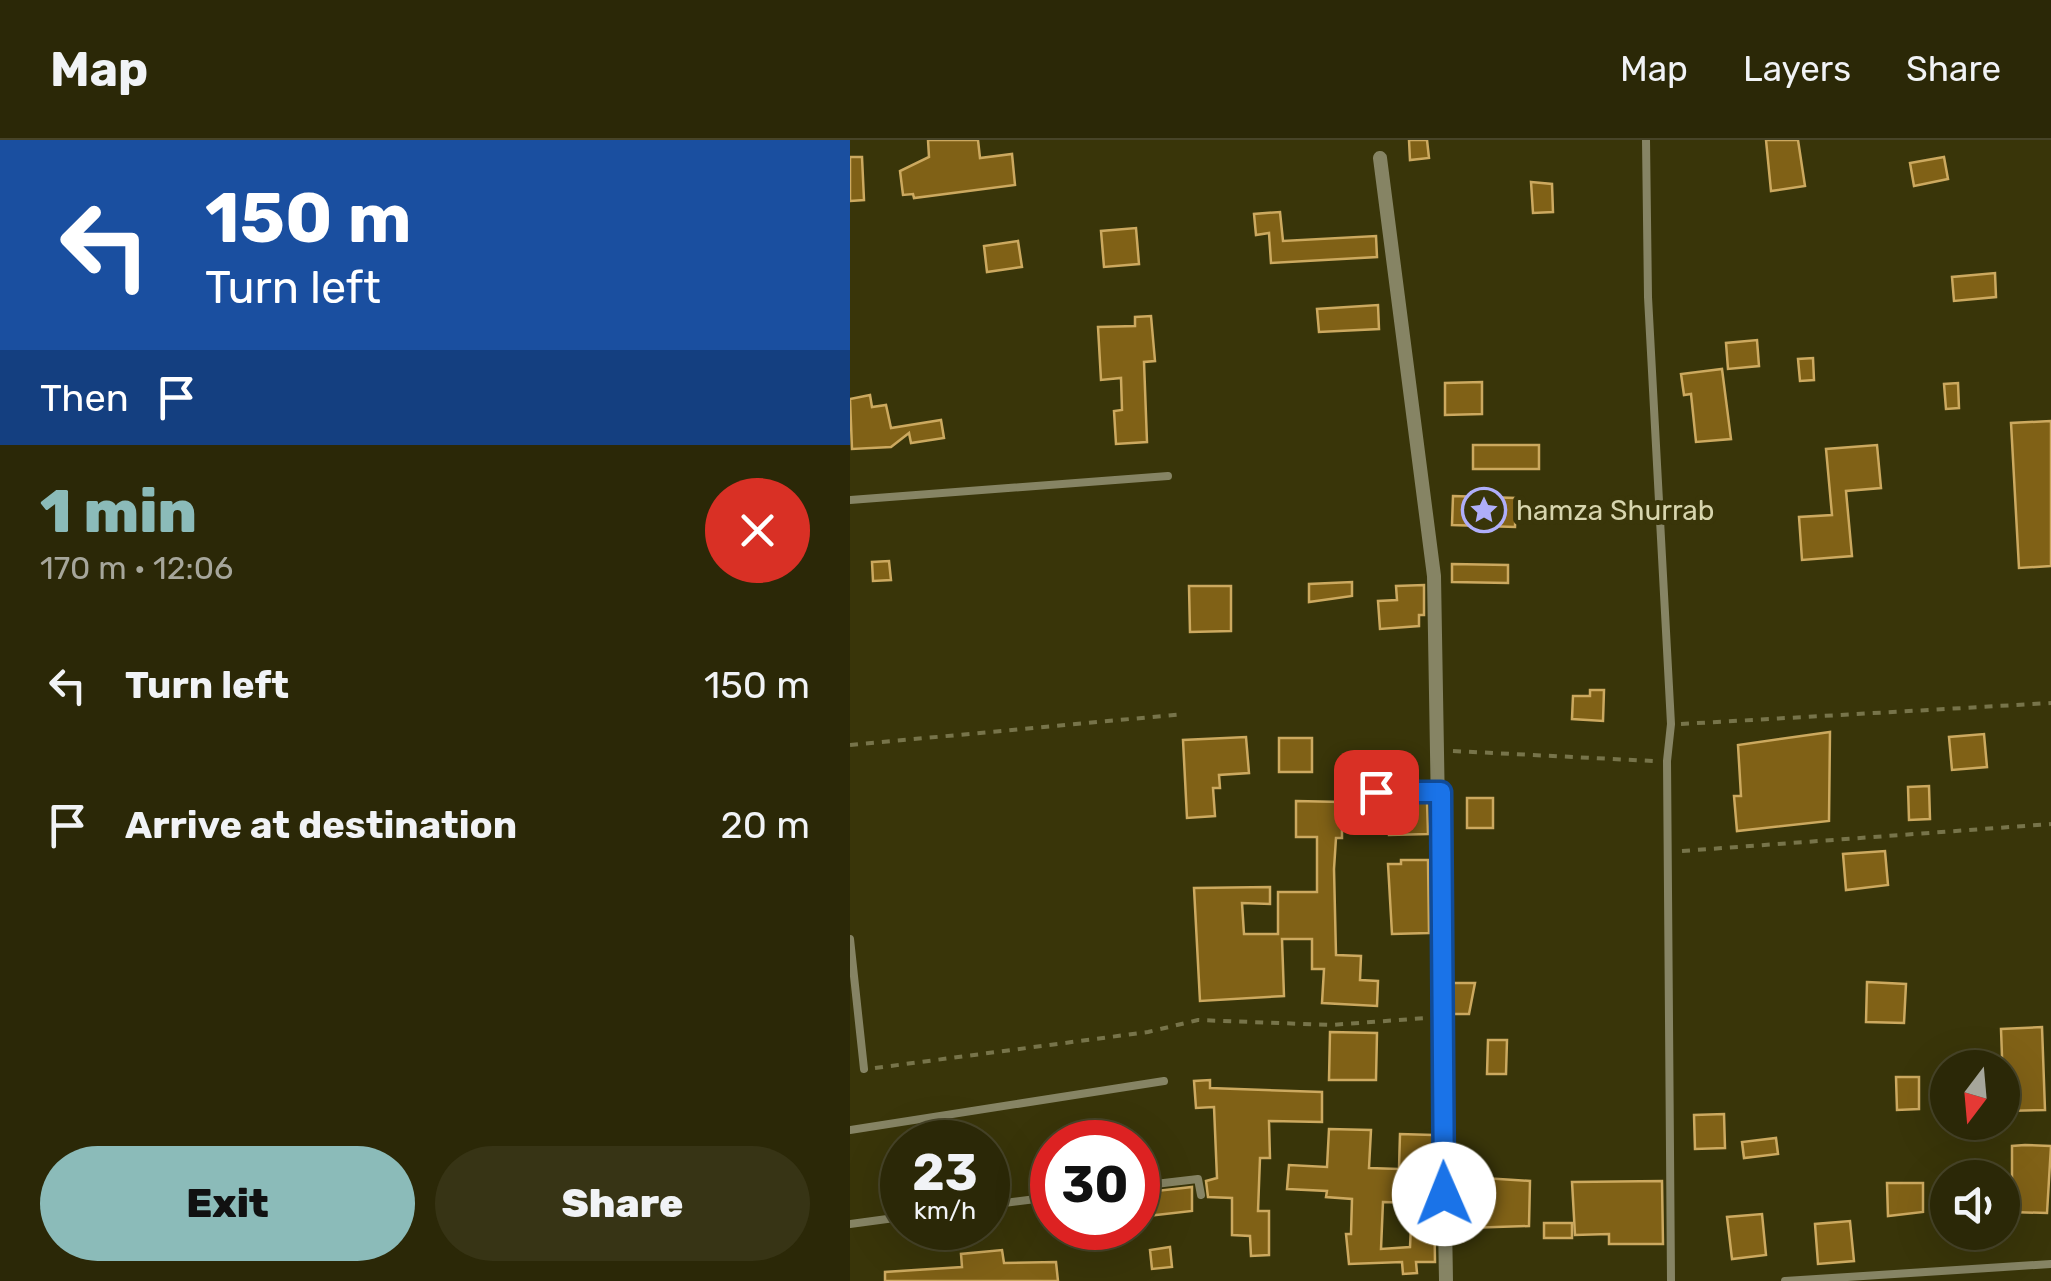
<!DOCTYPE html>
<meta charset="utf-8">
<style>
:root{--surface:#2b2807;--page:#373415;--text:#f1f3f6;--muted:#a6a69b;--line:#474428;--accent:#8bbbb9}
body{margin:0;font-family:Rubik,sans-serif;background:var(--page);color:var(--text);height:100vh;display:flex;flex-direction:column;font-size:38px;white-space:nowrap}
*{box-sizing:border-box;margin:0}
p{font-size:32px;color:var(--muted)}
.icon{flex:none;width:55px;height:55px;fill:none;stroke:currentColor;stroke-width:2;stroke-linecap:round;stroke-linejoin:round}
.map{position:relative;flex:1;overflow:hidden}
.side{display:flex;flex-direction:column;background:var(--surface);width:850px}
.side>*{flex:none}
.top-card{background:#1a4fa0;color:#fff;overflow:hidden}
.needle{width:65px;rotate:196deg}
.buttons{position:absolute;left:1080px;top:910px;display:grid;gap:20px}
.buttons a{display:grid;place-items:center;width:90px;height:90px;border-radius:50%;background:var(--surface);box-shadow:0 10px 40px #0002,0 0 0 2px var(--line);font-size:50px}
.speed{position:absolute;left:30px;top:980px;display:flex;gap:20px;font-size:50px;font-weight:700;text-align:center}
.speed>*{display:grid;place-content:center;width:130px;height:130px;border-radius:50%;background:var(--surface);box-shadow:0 10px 40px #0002,0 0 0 2px var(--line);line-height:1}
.speed small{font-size:25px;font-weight:400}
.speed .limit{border:15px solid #d22;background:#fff;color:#111}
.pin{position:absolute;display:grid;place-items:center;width:85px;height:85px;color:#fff;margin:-42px;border-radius:20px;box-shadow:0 5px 15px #0006}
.me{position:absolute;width:110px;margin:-55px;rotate:359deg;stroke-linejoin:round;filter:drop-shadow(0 0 8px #0008)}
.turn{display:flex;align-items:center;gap:35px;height:210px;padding:0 40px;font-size:45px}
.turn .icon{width:130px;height:130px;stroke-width:2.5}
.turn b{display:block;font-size:70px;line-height:85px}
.then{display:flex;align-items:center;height:95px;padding:0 40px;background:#0003;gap:20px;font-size:38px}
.round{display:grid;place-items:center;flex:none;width:105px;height:105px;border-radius:52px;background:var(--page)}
.headline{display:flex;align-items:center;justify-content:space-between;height:170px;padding:0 40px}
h1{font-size:60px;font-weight:800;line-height:75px;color:var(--accent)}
.cta{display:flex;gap:20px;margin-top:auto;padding:20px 40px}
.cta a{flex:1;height:115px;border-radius:60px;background:var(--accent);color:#111;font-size:40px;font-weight:800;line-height:115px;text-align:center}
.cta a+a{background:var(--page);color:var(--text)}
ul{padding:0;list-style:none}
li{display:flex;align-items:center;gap:30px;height:140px;padding:0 40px}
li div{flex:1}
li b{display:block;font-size:38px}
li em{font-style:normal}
header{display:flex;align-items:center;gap:60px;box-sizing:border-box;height:140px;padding:0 50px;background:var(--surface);border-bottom:2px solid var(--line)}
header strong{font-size:48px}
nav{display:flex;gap:55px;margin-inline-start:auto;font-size:35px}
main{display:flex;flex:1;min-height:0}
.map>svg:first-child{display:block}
.building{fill:#806116;stroke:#cca95f;stroke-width:2.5;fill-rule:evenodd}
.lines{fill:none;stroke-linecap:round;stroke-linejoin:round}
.path{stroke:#77744a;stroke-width:4;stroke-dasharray:8 8;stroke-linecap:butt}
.lane{stroke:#868464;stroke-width:8}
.street{stroke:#868464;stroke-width:14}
.route-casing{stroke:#114b97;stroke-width:25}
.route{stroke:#1a73e8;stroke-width:18}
.labels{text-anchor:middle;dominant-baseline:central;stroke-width:10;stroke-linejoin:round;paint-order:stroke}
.poi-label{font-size:28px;fill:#d7d5ae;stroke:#393509;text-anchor:start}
</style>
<header>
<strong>Map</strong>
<nav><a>Map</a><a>Layers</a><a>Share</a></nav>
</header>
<main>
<section class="side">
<div class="top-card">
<div class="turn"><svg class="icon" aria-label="left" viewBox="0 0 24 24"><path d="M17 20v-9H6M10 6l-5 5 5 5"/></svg><div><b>150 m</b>Turn left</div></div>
<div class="then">Then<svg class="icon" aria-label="arrive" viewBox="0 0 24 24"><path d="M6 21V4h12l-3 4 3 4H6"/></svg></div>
</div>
<div class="headline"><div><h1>1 min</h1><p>170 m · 12:06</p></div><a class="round" style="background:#d93025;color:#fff"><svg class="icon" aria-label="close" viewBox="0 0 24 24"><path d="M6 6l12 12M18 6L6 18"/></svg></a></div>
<ul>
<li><svg class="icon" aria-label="left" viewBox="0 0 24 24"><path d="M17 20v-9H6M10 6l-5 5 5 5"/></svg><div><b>Turn left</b></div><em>150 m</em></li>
<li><svg class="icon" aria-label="arrive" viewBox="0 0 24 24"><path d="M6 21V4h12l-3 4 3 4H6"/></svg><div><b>Arrive at destination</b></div><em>20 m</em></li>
</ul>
<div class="cta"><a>Exit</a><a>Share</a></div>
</section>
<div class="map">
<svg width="1201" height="1141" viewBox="0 0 1201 1141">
<rect width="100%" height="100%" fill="#393509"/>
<g class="building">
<path d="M 78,0 L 128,0 L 130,18 L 162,14 L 165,45 L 64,58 L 63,54 L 53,55 L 50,31 L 79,17 Z"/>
<path d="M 559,0 L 577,0 L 579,18 L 560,20 Z"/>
<path d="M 916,0 L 948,0 L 955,46 L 921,51 Z"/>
<path d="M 0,17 L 12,17 L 14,60 L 0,61 Z"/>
<path d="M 1094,17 L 1098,39 L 1064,46 L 1060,23 Z"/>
<path d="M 681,42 L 702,44 L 703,72 L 683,73 Z"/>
<path d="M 430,72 L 433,101 L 526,96 L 527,117 L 421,123 L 419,93 L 406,95 L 404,74 Z"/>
<path d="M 286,88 L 289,124 L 254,127 L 251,91 Z"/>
<path d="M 168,101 L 172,127 L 137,132 L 134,106 Z"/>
<path d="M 1145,133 L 1146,157 L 1104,161 L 1102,137 Z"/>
<path d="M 528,165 L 529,189 L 469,192 L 467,169 Z"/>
<path d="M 301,176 L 305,221 L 294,222 L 297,302 L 266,304 L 264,271 L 272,270 L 271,238 L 251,240 L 248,187 L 285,186 L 285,177 Z"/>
<path d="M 907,200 L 909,226 L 878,229 L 876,203 Z"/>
<path d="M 963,218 L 964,240 L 950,241 L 948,219 Z"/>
<path d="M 872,229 L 881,299 L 846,302 L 841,254 L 834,255 L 831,234 Z"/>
<path d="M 632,242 L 632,274 L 595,275 L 595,243 Z"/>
<path d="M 1108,243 L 1109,268 L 1096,269 L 1094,244 Z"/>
<path d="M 20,255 L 22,267 L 36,265 L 41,288 L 91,280 L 94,298 L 61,303 L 59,293 L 41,307 L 2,309 L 0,259 Z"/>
<path d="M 1201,281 L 1201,426 L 1169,428 L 1161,283 Z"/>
<rect x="623" y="305" width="66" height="24"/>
<path d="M 1027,305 L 1031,348 L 996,351 L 1002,416 L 952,420 L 949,377 L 982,375 L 976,309 Z"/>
<path d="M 603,356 L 666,358 L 665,387 L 602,385 Z"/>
<path d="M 39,421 L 41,440 L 23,441 L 22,422 Z"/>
<path d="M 602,424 L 658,425 L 658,443 L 602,442 Z"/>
<path d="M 502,442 L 502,456 L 459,462 L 459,444 Z"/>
<path d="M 574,445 L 574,475 L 569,475 L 569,486 L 530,489 L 528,461 L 547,460 L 546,446 Z"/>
<path d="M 339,446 L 381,446 L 381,491 L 340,492 Z"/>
<path d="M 740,550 L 754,550 L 753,581 L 722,579 L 723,556 L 740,556 Z"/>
<path d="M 980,592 L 979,681 L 887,691 L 884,656 L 891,656 L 888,605 Z"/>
<path d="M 1134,594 L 1137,627 L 1102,630 L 1099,597 Z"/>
<path d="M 396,597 L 399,633 L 369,635 L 370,648 L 363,648 L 365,676 L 337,678 L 333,600 Z"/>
<rect x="429" y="598" width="33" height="34"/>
<path d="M 1079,646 L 1080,679 L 1059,680 L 1058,647 Z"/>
<rect x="617" y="658" width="26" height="30"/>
<path d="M 446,661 L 492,662 L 492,698 L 486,698 L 484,729 L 486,815 L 511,816 L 510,840 L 528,841 L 527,866 L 472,863 L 474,829 L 462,829 L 462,799 L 432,799 L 434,856 L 350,861 L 344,748 L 420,747 L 420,764 L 392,763 L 394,794 L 428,794 L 428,752 L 467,752 L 467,697 L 446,697 Z"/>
<path d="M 577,662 L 578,694 L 539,695 L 538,663 Z"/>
<path d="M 1035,711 L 1038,745 L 996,750 L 993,714 Z"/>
<path d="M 551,720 L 578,720 L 579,793 L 542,794 L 538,724 L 551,724 Z"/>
<path d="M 1017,842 L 1056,844 L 1054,883 L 1016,882 Z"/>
<path d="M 602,843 L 625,843 L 619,874 L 602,874 Z"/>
<path d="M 1192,887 L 1195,970 L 1154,971 L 1151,889 Z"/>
<path d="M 480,892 L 527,893 L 526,940 L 479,940 Z"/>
<path d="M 638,900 L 657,900 L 656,934 L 637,934 Z"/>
<path d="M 1046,937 L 1069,937 L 1069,969 L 1047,970 Z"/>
<path d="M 360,940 L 360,948 L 472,952 L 472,982 L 419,981 L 420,1018 L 410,1018 L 408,1071 L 419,1071 L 419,1115 L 401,1116 L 400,1096 L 382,1095 L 382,1058 L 358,1057 L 356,1041 L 367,1038 L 364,967 L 346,968 L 344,941 Z"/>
<path d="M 874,974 L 875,1008 L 845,1009 L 844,975 Z"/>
<path d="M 479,989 L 521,990 L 519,1028 L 549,1029 L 550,994 L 583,995 L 585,1122 L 566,1122 L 567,1133 L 553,1134 L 552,1122 L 499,1124 L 496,1094 L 501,1094 L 502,1059 L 476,1057 L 477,1051 L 437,1049 L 439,1025 L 477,1027 ZM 533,1062 L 562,1063 L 560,1107 L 531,1109 Z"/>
<path d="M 926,998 L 928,1014 L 894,1018 L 892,1002 Z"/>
<path d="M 1175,1005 L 1201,1006 L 1197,1073 L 1162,1072 L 1162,1006 Z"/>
<path d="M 618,1037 L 680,1041 L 679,1086 L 617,1088 Z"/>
<path d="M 812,1041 L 813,1104 L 759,1104 L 759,1094 L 725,1095 L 722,1042 Z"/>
<path d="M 1037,1043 L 1073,1043 L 1073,1072 L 1038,1076 Z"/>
<path d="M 342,1047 L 342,1071 L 288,1077 L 288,1053 Z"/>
<path d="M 912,1074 L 916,1115 L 882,1119 L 877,1077 Z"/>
<path d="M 1000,1081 L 1004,1121 L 968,1124 L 965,1084 Z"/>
<rect x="694" y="1083" width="28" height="15"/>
<path d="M 320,1107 L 322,1127 L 302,1129 L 300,1110 Z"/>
<path d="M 152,1110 L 154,1123 L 206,1122 L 208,1141 L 35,1141 L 35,1132 L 112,1127 L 111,1114 Z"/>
</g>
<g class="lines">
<g class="path">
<path d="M 831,584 L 1201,563"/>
<path d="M 0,605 L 334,574"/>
<path d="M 603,611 L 803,621"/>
<path d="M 832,711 L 1201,684"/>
<path d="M 25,928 L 298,892 L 348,880 L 481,885 L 576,878"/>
</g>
<g class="lane">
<path d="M 796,0 L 798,157 L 821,584 L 817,621 L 821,1141"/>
<path d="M 0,360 L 318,336"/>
<path d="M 493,653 L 587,652"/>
<path d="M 0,799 L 14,929"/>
<path d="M 0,990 L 314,941"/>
<path d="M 288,1046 L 348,1039 L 351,1055"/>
<path d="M 138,1065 L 202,1057"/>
<path d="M 0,1084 L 52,1077"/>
<path d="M 935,1141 L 1201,1124"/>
</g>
<path class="street" d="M 530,18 L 584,436 L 596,1141"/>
</g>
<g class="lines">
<defs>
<path id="route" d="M 526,652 L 591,652 L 594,1054"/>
</defs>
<use href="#route" class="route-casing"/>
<use href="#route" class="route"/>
</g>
<defs>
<symbol id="sight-ring" viewBox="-11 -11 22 22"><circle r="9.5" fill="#393509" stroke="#afaefa" stroke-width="1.5"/><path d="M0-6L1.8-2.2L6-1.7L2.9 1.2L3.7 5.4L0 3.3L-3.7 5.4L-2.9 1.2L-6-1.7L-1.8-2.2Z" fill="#afaefa"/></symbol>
</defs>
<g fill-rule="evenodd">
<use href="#sight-ring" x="609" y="345" width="50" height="50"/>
</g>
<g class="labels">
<g class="poi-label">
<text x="666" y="370">hamza Shurrab</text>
</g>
</g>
</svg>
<div class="buttons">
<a><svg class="needle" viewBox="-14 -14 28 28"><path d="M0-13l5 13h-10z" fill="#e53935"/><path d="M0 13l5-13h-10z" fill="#a6a69b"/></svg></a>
<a><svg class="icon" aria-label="sound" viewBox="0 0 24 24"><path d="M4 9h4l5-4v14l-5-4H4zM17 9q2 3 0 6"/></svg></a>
</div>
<div class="speed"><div>23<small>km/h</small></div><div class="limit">30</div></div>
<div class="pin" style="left:526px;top:652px;background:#d93025"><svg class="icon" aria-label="arrive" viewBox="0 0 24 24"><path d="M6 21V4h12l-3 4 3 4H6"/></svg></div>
<svg class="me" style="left:594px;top:1054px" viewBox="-20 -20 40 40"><circle r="19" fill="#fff"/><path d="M0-13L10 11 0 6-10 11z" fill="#1a73e8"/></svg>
</div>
</main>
